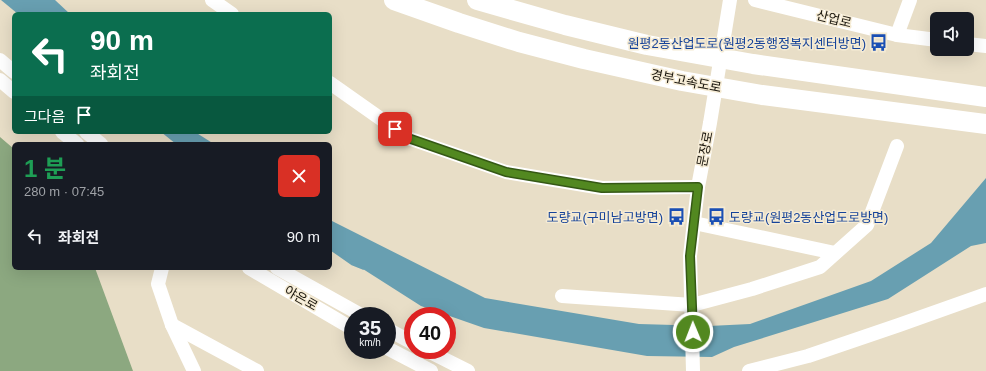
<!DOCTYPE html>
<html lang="ko">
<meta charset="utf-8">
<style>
:root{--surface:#171b24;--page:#20242c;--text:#f1f3f6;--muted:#9ea1a6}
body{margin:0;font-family:Arial,"Noto Sans KR",sans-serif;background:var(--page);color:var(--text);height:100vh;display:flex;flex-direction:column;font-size:15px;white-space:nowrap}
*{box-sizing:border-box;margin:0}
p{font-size:13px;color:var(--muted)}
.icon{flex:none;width:22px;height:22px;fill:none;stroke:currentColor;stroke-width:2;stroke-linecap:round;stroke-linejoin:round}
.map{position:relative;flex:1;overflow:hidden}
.details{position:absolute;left:12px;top:142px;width:320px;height:128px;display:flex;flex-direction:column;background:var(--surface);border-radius:6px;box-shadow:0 4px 16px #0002}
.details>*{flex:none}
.guide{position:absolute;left:12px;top:12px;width:320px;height:122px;border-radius:6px;box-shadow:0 4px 16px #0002;background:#0b6e4f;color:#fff;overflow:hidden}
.tools{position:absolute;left:930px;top:12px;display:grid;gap:8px}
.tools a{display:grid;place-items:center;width:44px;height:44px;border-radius:6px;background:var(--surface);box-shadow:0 4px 16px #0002;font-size:20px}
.speed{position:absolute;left:344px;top:307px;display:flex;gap:8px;font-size:20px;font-weight:700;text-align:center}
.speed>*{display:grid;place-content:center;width:52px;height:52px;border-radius:50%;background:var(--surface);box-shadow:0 4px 16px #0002;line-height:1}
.speed small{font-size:10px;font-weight:400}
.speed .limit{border:6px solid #d22;background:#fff;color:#111}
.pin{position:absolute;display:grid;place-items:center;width:34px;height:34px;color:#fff;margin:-17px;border-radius:8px;box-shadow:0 2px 6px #0006}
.me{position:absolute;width:44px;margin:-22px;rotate:359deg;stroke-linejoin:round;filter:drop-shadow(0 0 3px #0008)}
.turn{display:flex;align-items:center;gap:14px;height:84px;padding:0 12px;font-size:18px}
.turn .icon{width:52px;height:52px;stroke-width:2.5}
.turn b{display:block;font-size:28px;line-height:34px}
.then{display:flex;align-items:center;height:38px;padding:0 12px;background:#0003;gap:8px;font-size:15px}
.round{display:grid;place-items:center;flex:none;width:42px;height:42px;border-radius:6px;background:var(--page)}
.headline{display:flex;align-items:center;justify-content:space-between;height:68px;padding:0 12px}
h1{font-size:24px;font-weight:700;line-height:30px;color:#1e9e55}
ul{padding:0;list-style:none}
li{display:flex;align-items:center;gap:12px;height:52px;padding:0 12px}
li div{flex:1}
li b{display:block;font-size:15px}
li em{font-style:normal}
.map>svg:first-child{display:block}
.forest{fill:#8ca880}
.water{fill:#689fb1}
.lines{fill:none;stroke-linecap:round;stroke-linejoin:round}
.stream{stroke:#689fb1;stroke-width:3.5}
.minor{stroke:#fff;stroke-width:14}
.highway{stroke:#fff;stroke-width:20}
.route-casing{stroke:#355815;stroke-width:10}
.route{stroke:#528820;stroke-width:7}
.labels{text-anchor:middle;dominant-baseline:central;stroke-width:3;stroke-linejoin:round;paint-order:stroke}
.street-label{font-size:13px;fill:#18140c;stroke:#f5ebd4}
.transit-label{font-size:13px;fill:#164399;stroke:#f5ebd4;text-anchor:end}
</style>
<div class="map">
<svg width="986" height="371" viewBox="0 0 986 371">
<rect width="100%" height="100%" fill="#e8dec7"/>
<path class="forest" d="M 0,137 L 14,149 L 14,268 L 95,268 L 133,371 L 0,371 Z"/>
<g class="water">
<path d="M 1,0 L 55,0 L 70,14 L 18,14 Z"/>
<path d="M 161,132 L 195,132 L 214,144 L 176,144 Z"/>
<path d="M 986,178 L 986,243 L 971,246 L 888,299 L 734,347 L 712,357 L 647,356 L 484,328 L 421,306 L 330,248 L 330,220 L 485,298 L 639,324 L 709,326 L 750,324 L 871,281 L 931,243 Z"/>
</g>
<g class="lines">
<path class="stream" d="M 330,248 L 353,264 L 363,268"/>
<g class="minor">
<path d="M 212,0 L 232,14"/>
<path d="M 755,0 L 897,35 L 937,40"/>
<path d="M 897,35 L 910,0"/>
<path d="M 967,44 L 986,46"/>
<path d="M 0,60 L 14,72"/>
<path d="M 0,80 L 14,92"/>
<path d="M 330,83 L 408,138 L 506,172 L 602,188 L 698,187"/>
<path d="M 62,132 L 77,144"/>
<path d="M 86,132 L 101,144"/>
<path d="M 694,223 L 835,253"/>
<path d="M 162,268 L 158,284 L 172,325 L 194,371"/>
<path d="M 249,268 L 353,329"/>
<path d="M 277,268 L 363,316"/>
<path d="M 562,296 L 692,305 L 752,289 L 820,267 L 867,225 L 897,146"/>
<path d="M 172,325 L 257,371"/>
<path d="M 387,329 L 413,343"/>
<path d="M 387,348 L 431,371"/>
<path d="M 426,350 L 468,371"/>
<path d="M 693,371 L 690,256 L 698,187 L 710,123 L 730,0"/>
<path d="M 749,371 L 808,356 L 899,325 L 986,294"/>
</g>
<g class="highway">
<path d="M 394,0 L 459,23 L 519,42 L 584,59 L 682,81 L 762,95 L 986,124"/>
<path d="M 477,0 L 565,25 L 647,45 L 753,64 L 986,97"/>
</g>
</g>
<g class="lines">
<defs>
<path id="route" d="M 395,129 L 408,138 L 506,172 L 602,188 L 698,187 L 690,256 L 693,332"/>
</defs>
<use href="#route" class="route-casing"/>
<use href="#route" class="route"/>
</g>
<defs>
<symbol id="bus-bare" viewBox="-9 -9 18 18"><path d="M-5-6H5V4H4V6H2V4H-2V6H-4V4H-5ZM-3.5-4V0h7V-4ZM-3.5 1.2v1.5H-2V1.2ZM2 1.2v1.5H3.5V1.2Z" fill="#1a4fb4" stroke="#f5ebd4" stroke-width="2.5" paint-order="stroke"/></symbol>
</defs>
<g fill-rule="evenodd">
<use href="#bus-bare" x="866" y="30" width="25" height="25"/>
<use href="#bus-bare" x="664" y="204" width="25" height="25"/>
<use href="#bus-bare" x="704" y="204" width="25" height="25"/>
</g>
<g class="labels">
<g class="street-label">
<text transform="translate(834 19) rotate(14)">산업로</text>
<text transform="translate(686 81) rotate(11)">경부고속도로</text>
<text transform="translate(705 149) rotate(-79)">문장로</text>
<text transform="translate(301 298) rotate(30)">야은로</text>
</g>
<g class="transit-label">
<text x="866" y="43">원평2동산업도로(원평2동행정복지센터방면)</text>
<text x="663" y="217">도량교(구미남고방면)</text>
<text x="729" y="217" text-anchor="start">도량교(원평2동산업도로방면)</text>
</g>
</g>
</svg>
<div class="tools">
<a><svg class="icon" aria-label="sound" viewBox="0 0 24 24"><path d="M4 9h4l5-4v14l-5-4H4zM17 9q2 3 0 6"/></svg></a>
</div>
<div class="speed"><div>35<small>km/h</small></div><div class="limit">40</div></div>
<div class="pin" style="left:395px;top:129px;background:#d93025"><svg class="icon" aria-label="arrive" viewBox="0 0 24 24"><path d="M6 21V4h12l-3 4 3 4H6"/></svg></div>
<svg class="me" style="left:693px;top:332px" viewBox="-20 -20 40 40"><circle r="17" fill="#528820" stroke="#fff" stroke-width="3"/><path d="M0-11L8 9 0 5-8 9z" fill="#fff"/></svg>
<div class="guide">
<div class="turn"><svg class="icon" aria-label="left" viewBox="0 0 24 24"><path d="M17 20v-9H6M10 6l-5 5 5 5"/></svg><div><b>90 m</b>좌회전</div></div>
<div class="then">그다음<svg class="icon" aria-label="arrive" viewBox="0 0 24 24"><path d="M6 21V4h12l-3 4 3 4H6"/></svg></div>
</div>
<section class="details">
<div class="headline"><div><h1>1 분</h1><p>280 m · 07:45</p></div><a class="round" style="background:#d93025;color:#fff"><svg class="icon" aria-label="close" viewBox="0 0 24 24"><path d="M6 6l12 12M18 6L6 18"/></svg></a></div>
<ul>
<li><svg class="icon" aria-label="left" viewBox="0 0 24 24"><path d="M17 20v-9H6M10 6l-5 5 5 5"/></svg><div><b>좌회전</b></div><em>90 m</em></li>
</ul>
</section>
</div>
